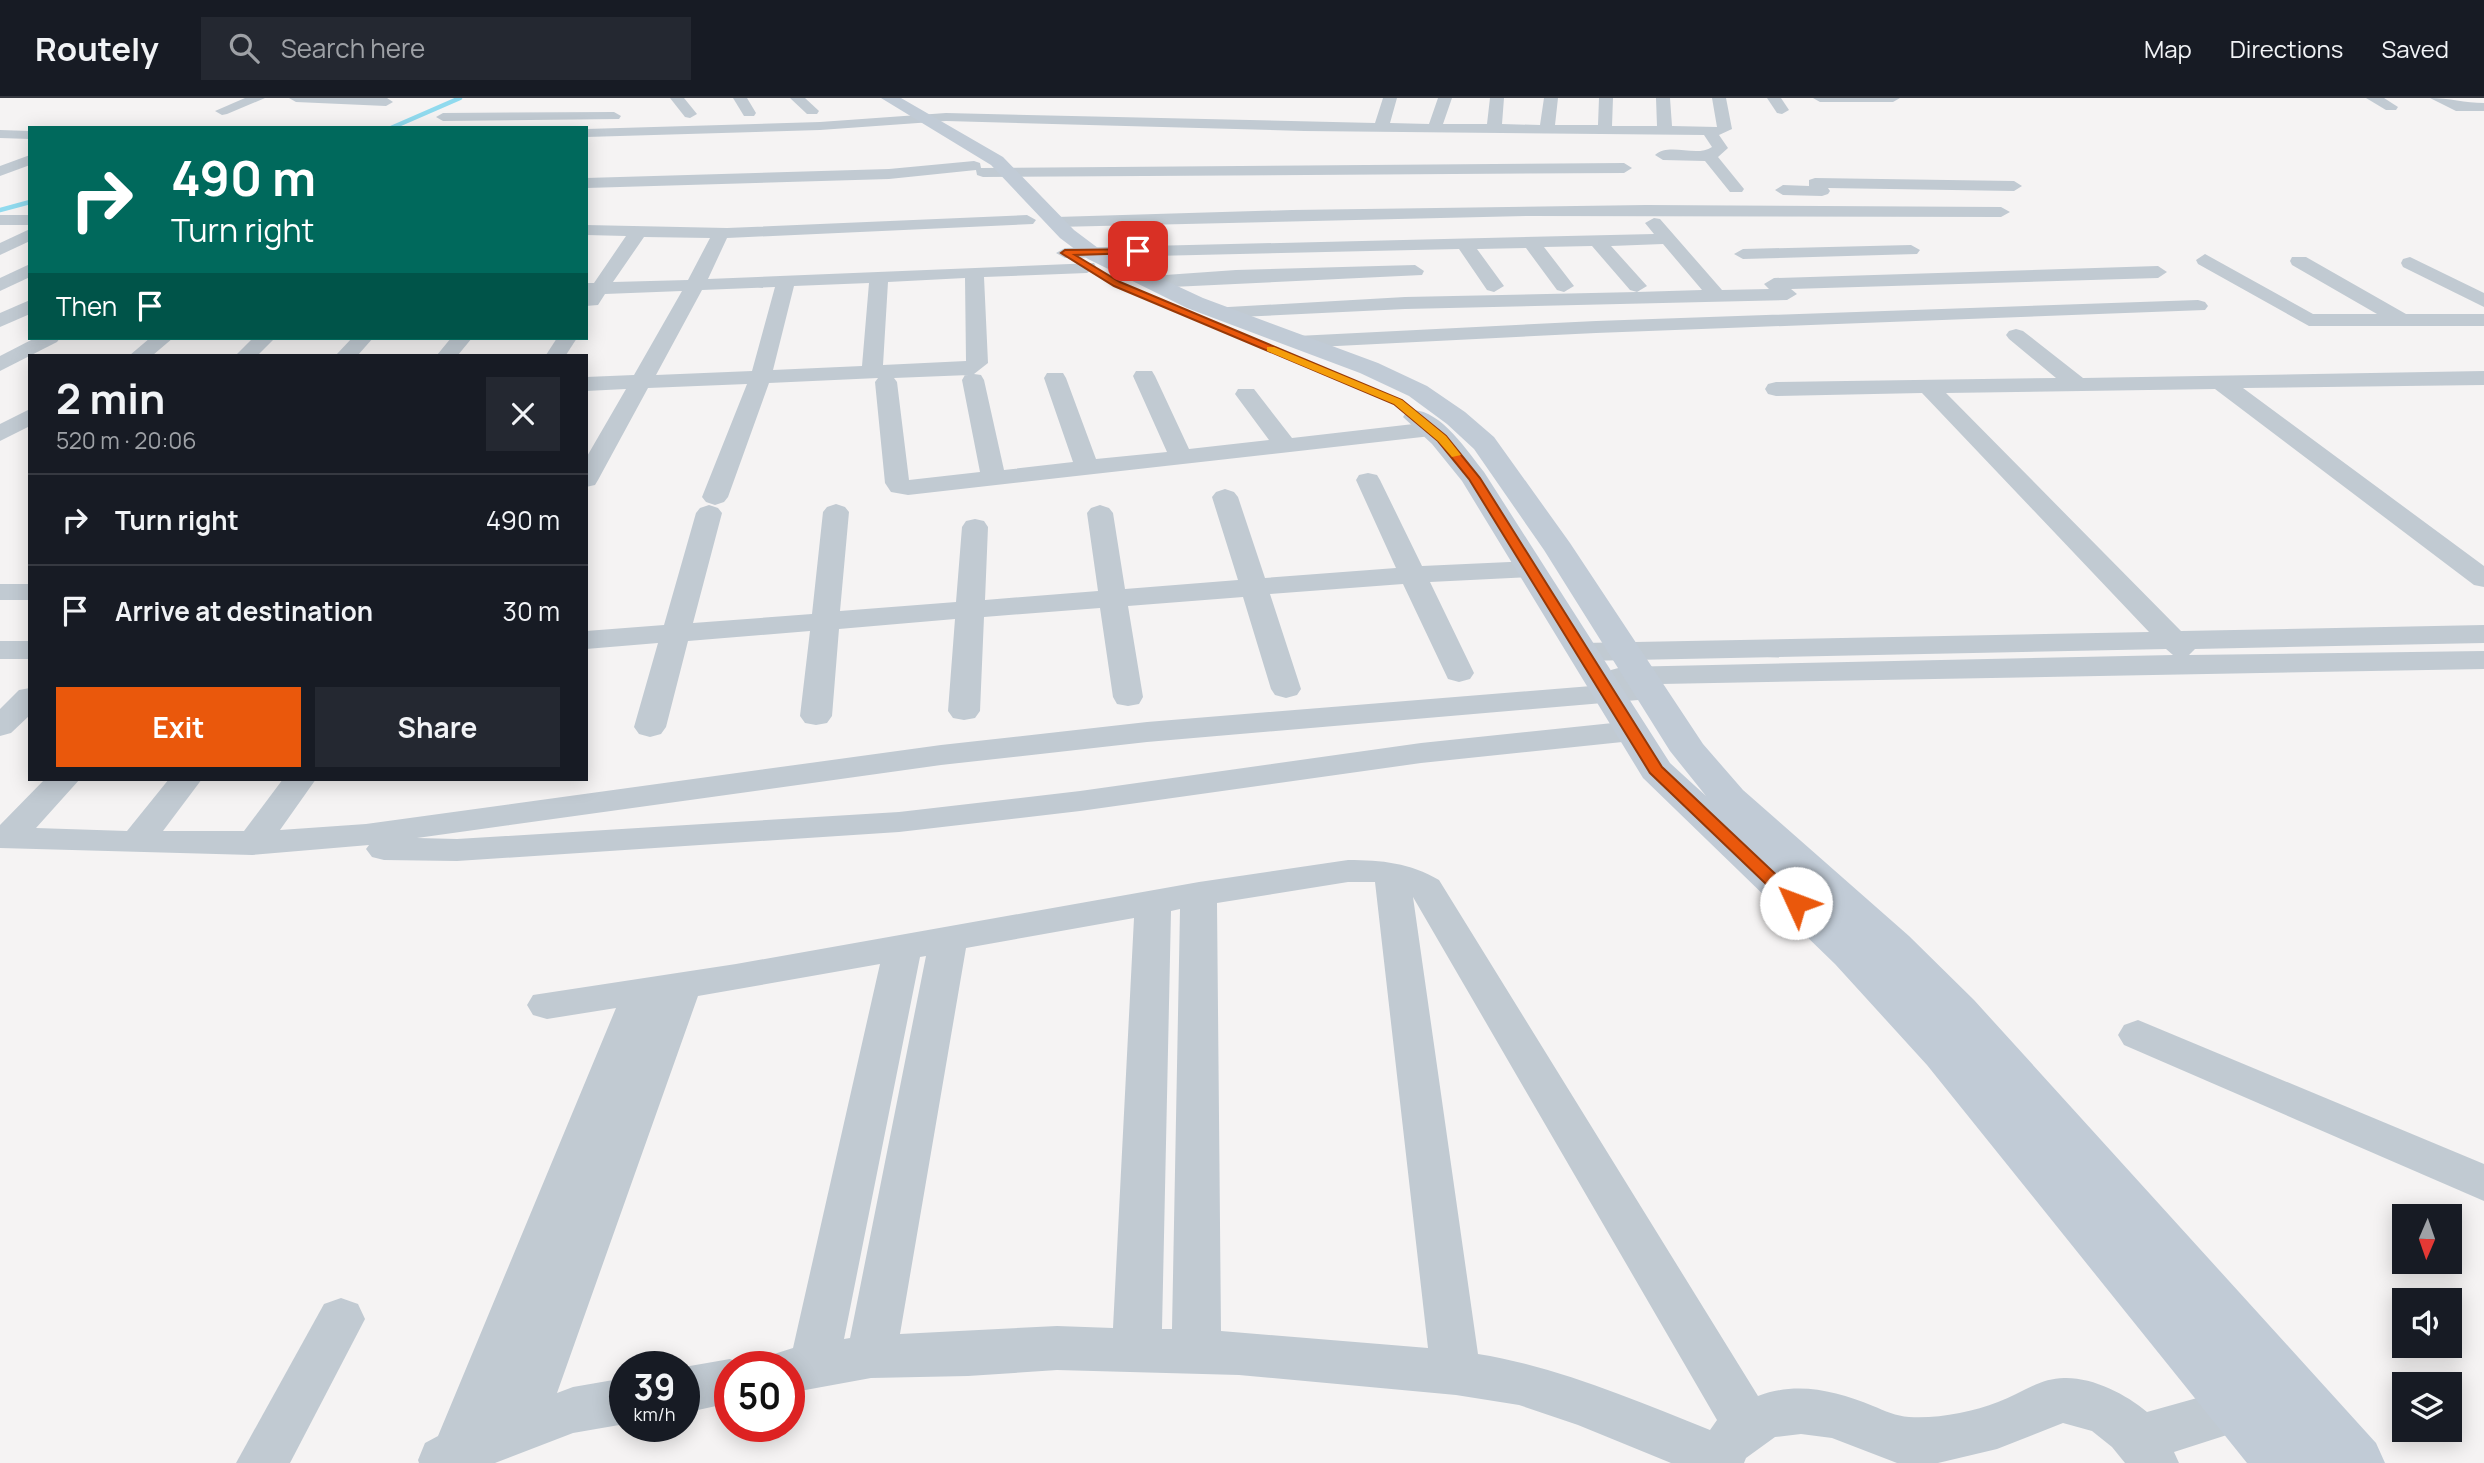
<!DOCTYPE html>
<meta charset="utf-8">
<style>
:root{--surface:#171b24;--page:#242831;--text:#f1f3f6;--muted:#9ea1a6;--line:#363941;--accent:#ea580c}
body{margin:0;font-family:Manrope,sans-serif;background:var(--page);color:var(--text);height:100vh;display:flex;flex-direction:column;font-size:26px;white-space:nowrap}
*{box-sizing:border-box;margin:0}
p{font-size:23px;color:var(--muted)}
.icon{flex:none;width:38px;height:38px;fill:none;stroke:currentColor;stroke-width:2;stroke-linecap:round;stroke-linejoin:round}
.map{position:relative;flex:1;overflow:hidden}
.drawer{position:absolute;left:28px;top:256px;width:560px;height:427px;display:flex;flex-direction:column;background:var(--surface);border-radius:0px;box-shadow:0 4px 18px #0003}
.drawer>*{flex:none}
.top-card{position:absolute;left:28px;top:28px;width:560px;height:214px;border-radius:0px;box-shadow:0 4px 18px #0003;background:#00695c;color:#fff;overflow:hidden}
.needle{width:46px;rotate:182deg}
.tools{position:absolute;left:2392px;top:1106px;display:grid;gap:14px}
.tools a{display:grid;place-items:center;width:70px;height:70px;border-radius:0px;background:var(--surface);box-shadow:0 4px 18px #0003;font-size:35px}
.speed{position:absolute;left:609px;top:1253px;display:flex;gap:14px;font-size:35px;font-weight:700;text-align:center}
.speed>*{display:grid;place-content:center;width:91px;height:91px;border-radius:50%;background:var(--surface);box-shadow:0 4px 18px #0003;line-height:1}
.speed small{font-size:18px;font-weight:400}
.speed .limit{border:10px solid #d22;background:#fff;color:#111}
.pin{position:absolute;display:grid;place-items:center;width:60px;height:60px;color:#fff;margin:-30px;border-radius:14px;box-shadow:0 4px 10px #0006}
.me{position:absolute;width:77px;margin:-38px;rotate:313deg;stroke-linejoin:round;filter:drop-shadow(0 0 5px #0008)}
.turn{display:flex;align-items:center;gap:24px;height:147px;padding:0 28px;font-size:32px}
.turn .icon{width:91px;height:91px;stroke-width:2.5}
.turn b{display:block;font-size:49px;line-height:60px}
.then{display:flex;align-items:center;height:66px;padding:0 28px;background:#0003;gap:14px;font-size:26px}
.round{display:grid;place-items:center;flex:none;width:74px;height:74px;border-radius:0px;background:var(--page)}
.overview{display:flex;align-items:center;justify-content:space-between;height:119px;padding:0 28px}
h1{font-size:42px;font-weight:700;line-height:52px}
.primary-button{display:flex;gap:14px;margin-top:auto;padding:14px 28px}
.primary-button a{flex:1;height:80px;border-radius:0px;background:var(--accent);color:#fff;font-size:28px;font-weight:700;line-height:80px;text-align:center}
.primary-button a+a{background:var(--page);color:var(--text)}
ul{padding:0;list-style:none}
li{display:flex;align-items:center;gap:21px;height:91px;padding:0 28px;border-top:2px solid var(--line)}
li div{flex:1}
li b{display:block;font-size:26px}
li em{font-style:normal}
header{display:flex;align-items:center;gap:42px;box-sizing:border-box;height:98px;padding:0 35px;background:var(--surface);border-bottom:2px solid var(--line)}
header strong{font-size:33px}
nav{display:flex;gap:38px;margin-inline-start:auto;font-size:24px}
.search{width:490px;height:63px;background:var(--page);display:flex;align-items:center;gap:18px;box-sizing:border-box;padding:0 24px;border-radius:0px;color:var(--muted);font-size:26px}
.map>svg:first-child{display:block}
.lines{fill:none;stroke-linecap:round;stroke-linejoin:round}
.stream{stroke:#90daee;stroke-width:4.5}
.street{fill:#c1cad2;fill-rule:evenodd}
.secondary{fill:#c1cbd6;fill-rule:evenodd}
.route{fill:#ea580c;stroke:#983908;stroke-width:2}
.slow{fill:#f59e0b}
</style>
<header>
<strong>Routely</strong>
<div class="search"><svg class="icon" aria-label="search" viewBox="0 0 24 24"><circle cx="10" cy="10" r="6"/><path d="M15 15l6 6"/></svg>Search here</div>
<nav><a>Map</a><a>Directions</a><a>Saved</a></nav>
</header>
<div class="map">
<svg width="2484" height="1365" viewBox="0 0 2484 1365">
<rect width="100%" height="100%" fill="#f5f3f3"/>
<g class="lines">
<g class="stream">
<path d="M 391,30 L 460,0"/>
<path d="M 0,112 L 30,104"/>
</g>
<g class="street">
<path d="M 245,0 L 265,0 L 227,16 L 222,17 L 215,13 Z"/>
<path d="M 289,0 L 387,0 L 393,4 L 386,8 L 296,4 Z"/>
<path d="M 670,0 L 684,0 L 697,16 L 690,20 L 685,19 Z"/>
<path d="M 733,0 L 747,0 L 756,15 L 754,18 L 744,18 Z"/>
<path d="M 790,0 L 805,0 L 819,13 L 817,16 L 807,16 Z"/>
<path d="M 1383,0 L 1397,0 L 1390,25 L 1429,26 L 1438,0 L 1452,0 L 1443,26 L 1487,26 L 1490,0 L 1504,0 L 1502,26 L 1540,27 L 1544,0 L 1558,0 L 1555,27 L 1598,27 L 1599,0 L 1613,0 L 1612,28 L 1657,28 L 1656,0 L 1670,0 L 1672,28 L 1717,29 L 1712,0 L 1726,0 L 1732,31 L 1719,37 L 1728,50 L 1718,59 L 1744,91 L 1742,94 L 1730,94 L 1705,63 L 1663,62 L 1655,57 C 1670,44 1696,60 1712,49 L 1704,37 L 1304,33 L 946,23 L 820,32 L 586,39 L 586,31 L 820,24 L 946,15 L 1375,25 Z"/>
<path d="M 1767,0 L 1781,0 L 1789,12 L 1782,16 L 1777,15 Z"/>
<path d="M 1813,0 L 1900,0 L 1893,4 L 1820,4 Z"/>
<path d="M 2366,0 L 2384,0 L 2398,9 L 2396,12 L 2386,12 Z"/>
<path d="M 2430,0 C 2449,0 2465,5 2484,5 L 2484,13 L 2456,13 Z"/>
<path d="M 614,14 L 621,18 L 619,21 L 443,23 L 436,19 L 443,15 Z"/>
<path d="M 0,32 L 30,33 L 30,41 L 0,40 Z"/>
<path d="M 30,57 L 30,67 L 0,78 L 0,68 Z"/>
<path d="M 974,63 L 980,65 L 981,70 L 1624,65 L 1632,70 L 1624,75 L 983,79 L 977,77 L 976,72 L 889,81 L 586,90 L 586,80 L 889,71 Z"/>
<path d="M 1815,80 L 2014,83 L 2022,88 L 2014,93 L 1828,90 L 1830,93 L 1828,96 L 1822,98 L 1783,97 L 1775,92 L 1783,87 L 1809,88 L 1809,82 Z"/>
<path d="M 1646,107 L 2001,109 L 2010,114 L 2001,119 L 1528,118 L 1056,129 L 1047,124 L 1056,119 L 1292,112 Z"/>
<rect x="0" y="117" width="30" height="10"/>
<path d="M 1027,117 L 1036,122 L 1033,126 L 727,140 L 708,181 L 1094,165 L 1096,169 L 1087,175 L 984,179 L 988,265 L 974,276 L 981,277 L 984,282 L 1004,372 L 1073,364 L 1044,280 L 1047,275 L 1063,275 L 1066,280 L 1096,361 L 1167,354 L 1133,278 L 1136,273 L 1152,273 L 1155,278 L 1189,351 L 1269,342 L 1235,296 L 1238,291 L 1254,291 L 1292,340 L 1431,324 L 1439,326 L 1443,331 L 1439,336 L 1431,338 L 908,397 L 891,394 L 885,385 L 875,284 L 878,280 L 769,285 L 728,399 L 724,404 L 715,407 L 706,404 L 702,399 L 747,286 L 648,290 L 598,382 L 595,387 L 586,389 L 586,360 L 626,291 L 586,293 L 586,279 L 634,277 L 682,193 L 605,196 L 598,207 L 586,208 L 586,185 L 594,185 L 626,138 L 586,137 L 586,127 L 727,130 ZM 644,139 L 710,140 L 688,182 L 613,184 ZM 965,180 L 966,263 L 883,267 L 888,184 ZM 869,185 L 862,268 L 773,272 L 794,188 ZM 775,189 L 752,273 L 656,277 L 702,192 ZM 965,277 L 962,282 L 980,374 L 909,382 L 897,284 L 894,280 L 969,277 Z"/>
<path d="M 1654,120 L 1660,121 L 1722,192 L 1769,191 L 1764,186 L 1774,180 L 2158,168 L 2167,174 L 2158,180 L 1791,191 L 1797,196 L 1787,202 L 1405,211 L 1218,220 L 1211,218 L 1208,214 L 1211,210 L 1405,199 L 1637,194 L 1630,192 L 1592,148 L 1544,149 L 1574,188 L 1564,194 L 1557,192 L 1526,150 L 1477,151 L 1504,188 L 1494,194 L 1487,192 L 1459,151 L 1065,160 L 1056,155 L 1065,150 L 1654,136 L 1645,125 ZM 1663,146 L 1702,192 L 1637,194 L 1647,188 L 1611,148 Z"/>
<path d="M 30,131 L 30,143 L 0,157 L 0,145 Z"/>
<path d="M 1911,147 L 1920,152 L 1917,156 L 1743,161 L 1734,156 L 1743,151 Z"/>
<path d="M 2205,156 L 2313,216 L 2377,216 L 2292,167 L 2290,163 L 2292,159 L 2306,159 L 2406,216 L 2484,216 L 2484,228 L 2309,228 L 2198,166 L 2196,162 Z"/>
<path d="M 2410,159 L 2484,195 L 2484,209 L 2403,169 L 2401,165 L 2403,161 Z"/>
<path d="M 30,166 L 30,179 L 0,193 L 0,180 Z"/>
<path d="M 1415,167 L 1424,173 L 1422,177 L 1151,190 L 1141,184 L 1151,178 L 1236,172 Z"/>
<path d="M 30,202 L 30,216 L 0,229 L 0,215 Z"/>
<path d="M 2198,202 L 2205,204 L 2208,208 L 2205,212 L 1596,235 L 1297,250 L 1290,248 L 1287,244 L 1290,240 L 1297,238 L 1596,223 Z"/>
<path d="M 2016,231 L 2023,233 L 2083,280 L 2484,273 L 2484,287 L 2243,290 L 2484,468 L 2484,489 L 2474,487 L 2215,291 L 1946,295 L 2181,533 L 2484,527 L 2484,545 L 2195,551 L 2189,557 L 2484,553 L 2484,571 L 1661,586 L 1665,592 L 1661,599 L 1650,601 L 1147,644 L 941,667 L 417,740 L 457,741 L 899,714 L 1080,693 L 1421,645 L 1632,623 L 1643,626 L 1648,633 L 1643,640 L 1632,643 L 1421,665 L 1080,713 L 899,734 L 457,763 L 384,762 L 372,759 L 366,751 L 369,747 L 252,757 L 0,750 L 0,727 L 45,681 L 80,681 L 36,730 L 127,733 L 169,681 L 202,681 L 163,733 L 244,733 L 283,681 L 316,681 L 280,732 L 366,726 L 941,647 L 1147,624 L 1616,586 L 1611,584 L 1607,578 L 1611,572 L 1622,569 L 2173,557 L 2166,551 L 1582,563 L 1572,560 L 1567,554 L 1572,548 L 1582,545 L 2149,534 L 1922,295 L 1776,298 L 1768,296 L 1765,291 L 1768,286 L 1776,284 L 2056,280 L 2009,241 L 2006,237 L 2009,233 Z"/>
<path d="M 35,240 L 60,240 L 57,244 L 0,273 L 0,258 Z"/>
<path d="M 150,240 L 173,240 L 153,257 L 130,257 Z"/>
<path d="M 253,240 L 275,240 L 258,257 L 236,257 Z"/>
<path d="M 352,240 L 373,240 L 358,257 L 336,257 Z"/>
<path d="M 451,240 L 472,240 L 458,257 L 437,257 Z"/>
<path d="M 557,240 L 577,240 L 566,257 L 546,257 Z"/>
<path d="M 30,311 L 30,328 L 0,343 L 0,326 Z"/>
<path d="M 1368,375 L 1377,377 L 1380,382 L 1422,468 L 1529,463 L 1539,465 L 1543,471 L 1539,477 L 1529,479 L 1430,484 L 1474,575 L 1470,581 L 1459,584 L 1448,581 L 1403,486 L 1270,496 L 1301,591 L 1297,597 L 1286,600 L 1275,597 L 1271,591 L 1243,499 L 1128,508 L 1143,599 L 1139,606 L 1128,608 L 1117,606 L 1113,599 L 1100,510 L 984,519 L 980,613 L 975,620 L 964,622 L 953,620 L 948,613 L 955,521 L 839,531 L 832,618 L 827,625 L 816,627 L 805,625 L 800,618 L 810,533 L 688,543 L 666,629 L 661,636 L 650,639 L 639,636 L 634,629 L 658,545 L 586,551 L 586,533 L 664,527 L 696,415 L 700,410 L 709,407 L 718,410 L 722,415 L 693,525 L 812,516 L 823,414 L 827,409 L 836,406 L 845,409 L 849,414 L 840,513 L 956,504 L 962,429 L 966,423 L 975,421 L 984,423 L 988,429 L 985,502 L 1098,493 L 1087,415 L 1091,410 L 1100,407 L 1109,410 L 1113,415 L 1125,491 L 1238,482 L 1212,399 L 1216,394 L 1225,391 L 1234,394 L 1238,399 L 1265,480 L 1396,470 L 1356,382 L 1359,377 Z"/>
<rect x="0" y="486" width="30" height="16"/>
<rect x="0" y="543" width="30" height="18"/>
<path d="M 30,590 L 30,617 L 11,635 L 0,638 L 0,611 L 19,592 Z"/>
<path d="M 1348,762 C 1382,762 1410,765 1439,782 L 1758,1298 C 1798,1283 1835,1293 1873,1308 C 1885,1313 1896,1318 1909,1319 C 1937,1321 1972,1314 1998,1304 C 2020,1296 2040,1280 2064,1280 C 2092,1279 2126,1296 2147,1314 L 2240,1288 L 2258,1295 L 2266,1311 L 2258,1327 L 2174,1354 L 2179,1365 L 2125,1365 L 2112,1349 L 2092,1333 L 2063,1325 L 1997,1351 L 1938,1365 L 1897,1365 L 1832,1340 L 1801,1336 L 1775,1339 L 1746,1360 L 1744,1365 L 1671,1365 L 1578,1327 L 1519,1307 L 1456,1297 L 1239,1277 L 1057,1272 L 968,1278 L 871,1280 L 789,1295 L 789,1269 L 766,1269 L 771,1257 L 793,1250 L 880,866 L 698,898 L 557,1295 L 573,1289 L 625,1280 L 625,1326 L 573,1335 L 495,1365 L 419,1365 L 418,1362 L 425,1345 L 438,1338 L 616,910 L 547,921 L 533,917 L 527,907 L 533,897 L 736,866 L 1199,784 ZM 1348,784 L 1375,784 L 1428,1250 L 1221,1233 L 1217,805 ZM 1413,799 L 1717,1322 L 1710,1332 C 1634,1302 1559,1269 1478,1256 ZM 1180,811 L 1172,1231 L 1162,1231 L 1171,813 ZM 1134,820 L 1113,1230 L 1057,1228 L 900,1236 L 966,850 ZM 926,858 L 850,1240 L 844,1241 L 920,859 Z"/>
<path d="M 2138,922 L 2484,1066 L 2484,1103 L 2124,947 L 2118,937 L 2124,927 Z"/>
<path d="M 341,1200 L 358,1206 L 365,1221 L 290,1365 L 236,1365 L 324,1206 Z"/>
<path d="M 730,1261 L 749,1269 L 730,1269 L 730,1305 L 684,1315 L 684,1269 Z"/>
</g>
<path class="secondary" d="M 881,0 L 901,0 L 1003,59 L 1074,132 L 1102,153 L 1203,200 L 1378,265 L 1427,288 L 1465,314 L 1494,339 L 1570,445 L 1703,646 L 1743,692 L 1909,838 L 1974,902 L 2376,1345 L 2385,1365 L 2247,1365 L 1927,967 L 1835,866 L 1643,680 L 1462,383 L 1432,346 L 1403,319 L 1407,313 C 1437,306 1467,353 1484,374 L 1670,665 L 1706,698 L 1670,653 L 1544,452 L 1474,351 L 1447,326 L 1409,298 L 1360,275 L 1187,210 L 1088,161 L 1060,140 L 991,67 Z"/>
</g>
<path class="route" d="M 1141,151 L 1138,155 L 1075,157 L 1120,184 L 1402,302 L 1446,338 L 1480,380 L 1662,669 L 1802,801 L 1805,805 L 1802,809 L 1790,809 L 1650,675 L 1469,381 L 1438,343 L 1394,306 L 1114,188 L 1061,155 L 1065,152 Z"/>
<path class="slow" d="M 1267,249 L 1274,249 L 1402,302 L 1446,338 L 1461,357 L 1452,359 L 1438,343 L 1394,306 L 1267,253 Z"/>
</svg>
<div class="tools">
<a><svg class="needle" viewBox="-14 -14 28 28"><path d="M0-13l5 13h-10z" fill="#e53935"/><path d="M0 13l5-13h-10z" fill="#9ea1a6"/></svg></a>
<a><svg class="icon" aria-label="sound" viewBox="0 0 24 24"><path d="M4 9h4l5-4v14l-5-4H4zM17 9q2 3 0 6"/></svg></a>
<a><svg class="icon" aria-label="layers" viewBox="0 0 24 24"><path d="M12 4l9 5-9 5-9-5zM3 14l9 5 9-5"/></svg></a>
</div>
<div class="speed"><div>39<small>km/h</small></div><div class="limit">50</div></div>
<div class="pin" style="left:1138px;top:153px;background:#d93025"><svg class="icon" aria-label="arrive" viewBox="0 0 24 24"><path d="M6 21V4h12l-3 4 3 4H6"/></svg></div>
<svg class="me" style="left:1796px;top:805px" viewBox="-20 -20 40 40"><circle r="19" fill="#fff"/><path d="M0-13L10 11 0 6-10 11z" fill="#ea580c"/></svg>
<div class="top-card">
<div class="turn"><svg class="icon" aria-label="right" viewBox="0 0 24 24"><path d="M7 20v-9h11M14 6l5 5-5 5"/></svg><div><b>490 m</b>Turn right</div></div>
<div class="then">Then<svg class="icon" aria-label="arrive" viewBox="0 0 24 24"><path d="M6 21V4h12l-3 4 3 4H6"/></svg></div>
</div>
<section class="drawer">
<div class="overview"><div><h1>2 min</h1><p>520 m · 20:06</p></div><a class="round"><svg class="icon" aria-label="close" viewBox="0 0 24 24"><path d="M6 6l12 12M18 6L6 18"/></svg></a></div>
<ul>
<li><svg class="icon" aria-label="right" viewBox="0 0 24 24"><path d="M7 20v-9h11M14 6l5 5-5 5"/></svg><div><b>Turn right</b></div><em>490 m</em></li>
<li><svg class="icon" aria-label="arrive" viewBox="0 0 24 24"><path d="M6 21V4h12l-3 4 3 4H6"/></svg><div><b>Arrive at destination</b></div><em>30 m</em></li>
</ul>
<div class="primary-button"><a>Exit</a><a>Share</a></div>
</section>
</div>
